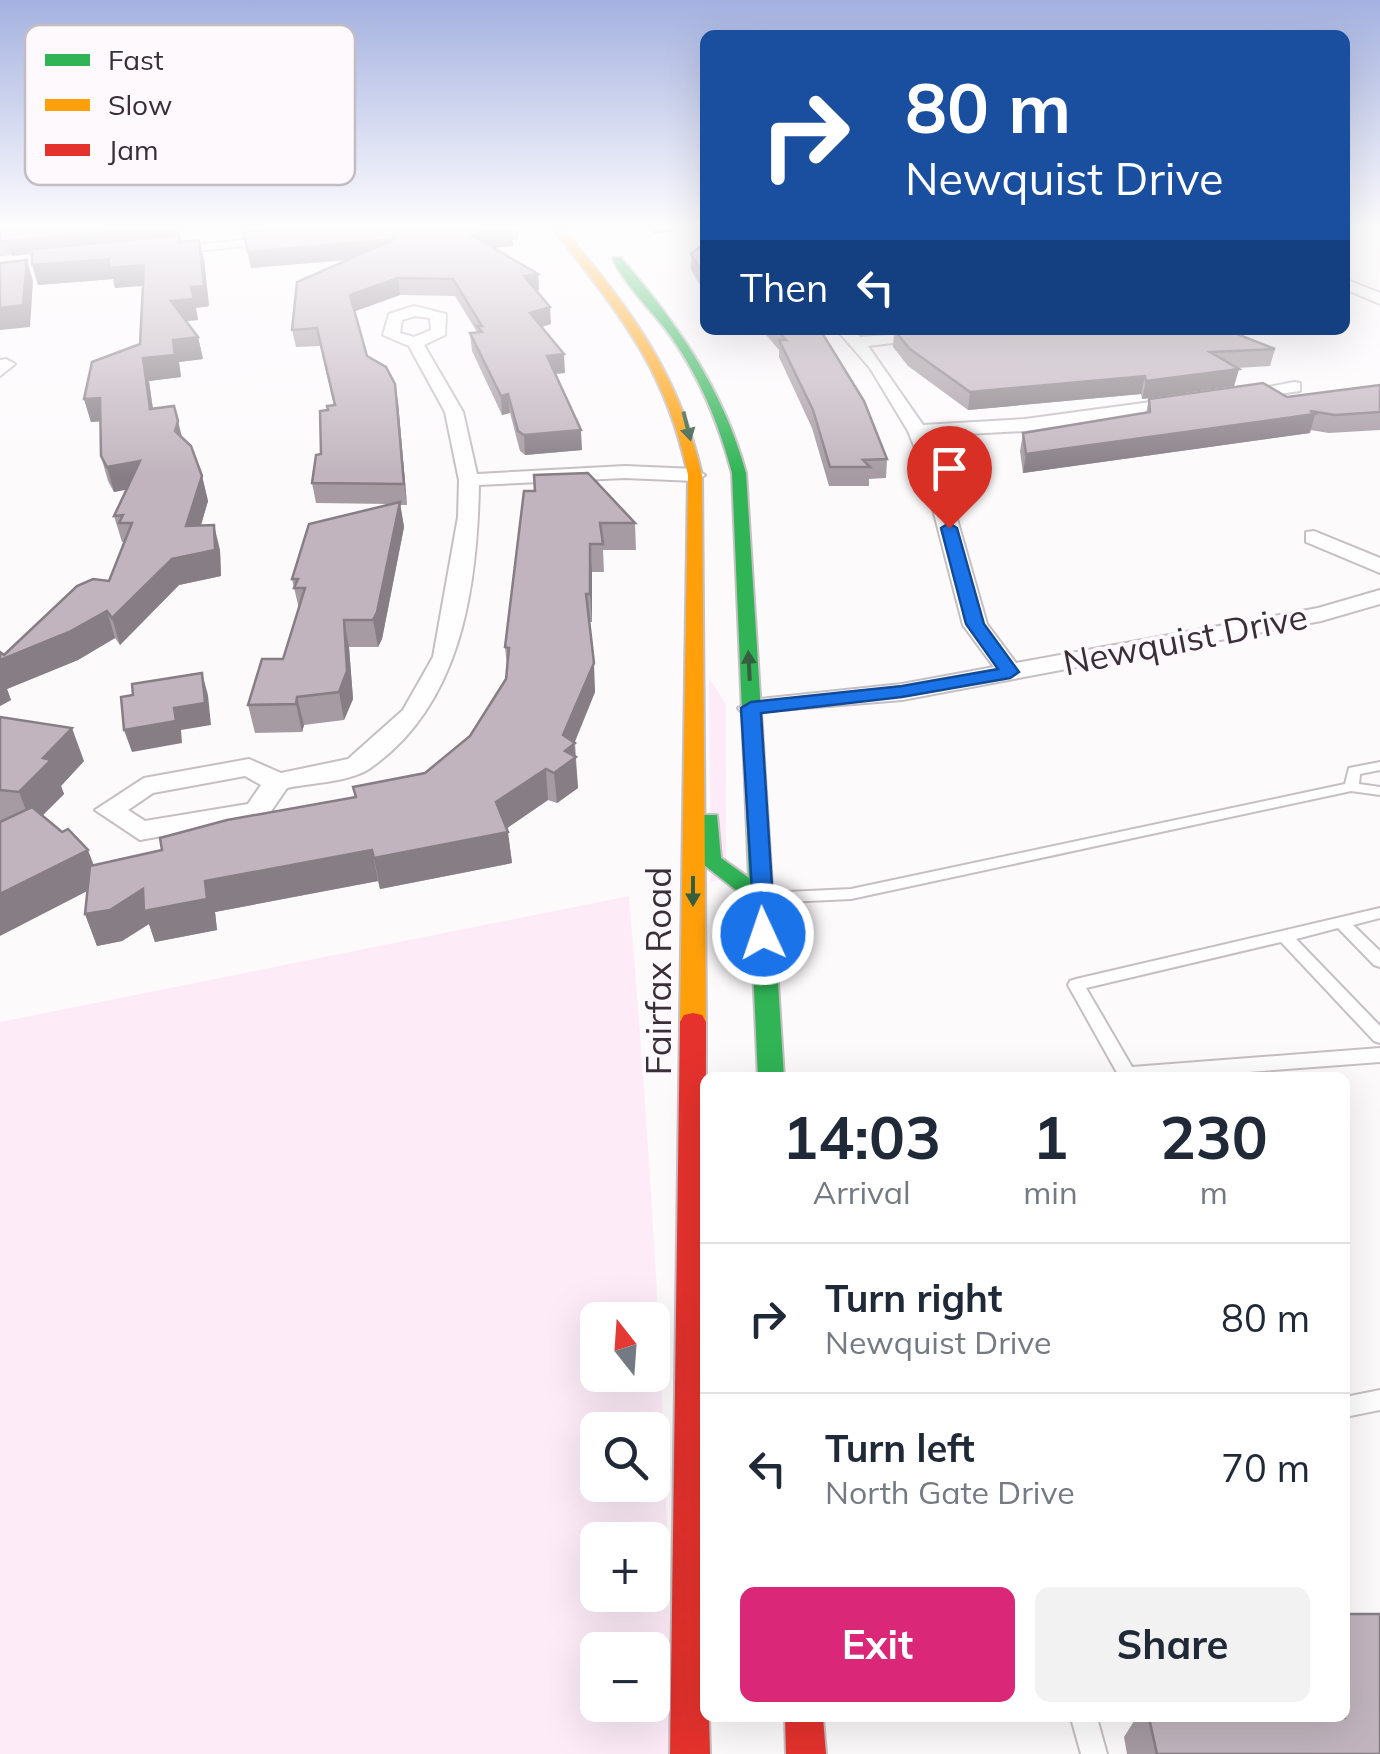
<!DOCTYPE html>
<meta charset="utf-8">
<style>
:root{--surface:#fff;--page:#f2f2f3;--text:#1f2937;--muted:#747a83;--line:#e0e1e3;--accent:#db2777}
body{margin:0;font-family:Mulish,sans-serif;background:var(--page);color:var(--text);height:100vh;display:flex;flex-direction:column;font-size:38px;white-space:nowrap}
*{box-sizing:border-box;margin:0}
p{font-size:32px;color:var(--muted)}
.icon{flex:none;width:55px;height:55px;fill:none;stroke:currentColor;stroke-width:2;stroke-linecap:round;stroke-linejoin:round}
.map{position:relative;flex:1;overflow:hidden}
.panel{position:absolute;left:700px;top:1072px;width:650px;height:650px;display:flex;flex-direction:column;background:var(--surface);border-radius:15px;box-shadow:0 10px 40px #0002}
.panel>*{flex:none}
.hud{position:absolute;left:700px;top:30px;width:650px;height:305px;border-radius:15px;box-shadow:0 10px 40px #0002;background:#1a4fa0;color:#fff;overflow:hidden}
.needle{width:65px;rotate:343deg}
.buttons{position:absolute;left:580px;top:1302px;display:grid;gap:20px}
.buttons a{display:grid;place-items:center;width:90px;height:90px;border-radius:15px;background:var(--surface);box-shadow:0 10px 40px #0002;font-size:50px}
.pin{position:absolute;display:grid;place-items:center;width:85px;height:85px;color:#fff;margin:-102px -42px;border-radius:50% 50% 50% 0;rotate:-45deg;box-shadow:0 0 10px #0007}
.pin .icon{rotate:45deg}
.me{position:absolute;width:110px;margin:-55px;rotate:357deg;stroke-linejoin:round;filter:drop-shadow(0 0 8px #0008)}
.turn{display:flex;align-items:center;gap:35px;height:210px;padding:0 40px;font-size:45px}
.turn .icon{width:130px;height:130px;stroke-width:2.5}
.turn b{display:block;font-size:70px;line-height:85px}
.then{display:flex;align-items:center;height:95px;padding:0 40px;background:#0003;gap:20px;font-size:38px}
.eta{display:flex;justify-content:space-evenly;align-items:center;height:170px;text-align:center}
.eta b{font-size:60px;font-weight:700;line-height:70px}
.action{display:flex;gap:20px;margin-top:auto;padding:20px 40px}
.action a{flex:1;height:115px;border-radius:15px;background:var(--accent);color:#fff;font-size:40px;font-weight:700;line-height:115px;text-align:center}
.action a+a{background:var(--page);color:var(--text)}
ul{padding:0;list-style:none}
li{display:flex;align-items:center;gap:30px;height:150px;padding:0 40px;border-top:2px solid var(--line)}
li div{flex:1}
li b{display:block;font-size:38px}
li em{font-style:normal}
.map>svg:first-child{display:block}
.green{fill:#fdecf8;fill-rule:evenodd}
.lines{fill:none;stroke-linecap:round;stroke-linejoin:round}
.lane-casing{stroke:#c5bfc3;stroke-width:4}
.street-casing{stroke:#c5bfc3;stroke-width:4}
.fast-casing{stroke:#c5bfc3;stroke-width:4}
.slow-casing{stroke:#c5bfc3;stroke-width:4}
.jam-casing{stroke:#c5bfc3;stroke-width:4}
.lane{fill:#fffeff;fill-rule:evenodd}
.street{fill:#fffeff;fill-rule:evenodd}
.fast{fill:#30b455;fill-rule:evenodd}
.slow{fill:#ff9f0a;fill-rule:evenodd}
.jam{fill:#e5322d;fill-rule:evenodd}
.wall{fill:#a69ba3}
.shaded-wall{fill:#877e85}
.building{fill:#c1b4be;stroke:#877e85;stroke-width:2.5}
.oneway{fill:#365e41}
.route{fill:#1a73e8;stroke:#114b97;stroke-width:2.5}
.labels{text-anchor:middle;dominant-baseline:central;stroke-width:8;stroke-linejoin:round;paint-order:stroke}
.street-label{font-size:35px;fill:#392f36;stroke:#fef9fd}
.key{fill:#fef9fd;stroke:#c3bcc1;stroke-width:2.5}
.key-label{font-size:28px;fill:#392f36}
</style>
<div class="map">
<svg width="1380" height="1754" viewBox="0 0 1380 1754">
<rect width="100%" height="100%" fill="#fdfafc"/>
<g class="green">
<path d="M 709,678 L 726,704 L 726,878 L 711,882 Z"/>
<path d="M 629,896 C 653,1183 670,1467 671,1754 L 0,1754 L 0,1022 ZM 598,1320 L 652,1320 L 652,1375 L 598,1375 ZM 598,1430 L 652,1430 L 652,1485 L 598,1485 ZM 598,1540 L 652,1540 L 652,1595 L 598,1595 ZM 598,1650 L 652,1650 L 652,1705 L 598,1705 Z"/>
</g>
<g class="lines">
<defs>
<g id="lane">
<path d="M 1380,762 L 1380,770 L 1360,774 L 1359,784 L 1380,787 L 1380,795 L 1351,791 L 851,899 L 765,903 L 757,898 L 765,893 L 851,889 L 1345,784 L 1349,768 Z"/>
<path d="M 1380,908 L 1380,918 L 1353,925 L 1380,951 L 1380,967 L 1374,965 L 1338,928 L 1296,939 L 1380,1026 L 1380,1043 L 1374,1041 L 1281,942 L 1086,988 L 1132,1067 L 1380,1048 L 1380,1062 L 1169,1078 L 1120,1078 L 1068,985 L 1070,981 L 1076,979 Z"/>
<path d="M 1380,1390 L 1380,1410 L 1345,1417 L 1345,1397 Z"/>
<path d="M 1071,1718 L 1097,1718 L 1107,1754 L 1081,1754 Z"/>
</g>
<g id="street">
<path d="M 286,235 L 291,242 L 162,254 L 155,250 Z"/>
<path d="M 1345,279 L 1380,293 L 1380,304 L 1345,289 Z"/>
<path d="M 414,306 L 446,314 L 445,335 L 424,345 L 463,412 L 477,474 L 625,466 L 695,469 L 705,475 L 695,481 L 625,478 L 479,485 C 477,589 461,706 369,769 C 349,782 310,783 287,788 L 267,817 L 140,840 L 95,810 L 144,778 L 249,759 L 281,773 L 348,759 L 403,710 L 433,657 L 458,517 L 459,480 L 445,412 L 409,346 L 383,335 L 389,314 ZM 415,316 L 430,318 L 431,330 L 414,337 L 400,333 L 402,320 ZM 245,776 L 261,785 L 248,804 L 145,821 L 128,810 L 153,793 Z"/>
<path d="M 837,330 L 854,330 L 860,337 L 967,330 L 959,335 L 868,346 L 923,425 L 1025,419 L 1188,397 L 1197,402 L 1188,407 L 1025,431 L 929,436 L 941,463 L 987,624 L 1016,663 L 1318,608 L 1380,590 L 1380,604 L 1321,621 L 902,700 L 742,713 L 738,708 L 751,700 L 902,684 L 994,667 L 963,625 L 921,463 L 908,431 L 870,368 Z"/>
<path d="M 6,359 L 15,364 L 0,376 L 0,360 Z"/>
<path d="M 1294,382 L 1300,383 L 1300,391 L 1238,400 L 1229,395 Z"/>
<path d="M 1314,531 L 1380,558 L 1380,573 L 1306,542 L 1306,532 Z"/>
</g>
<path id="fast" d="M 613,258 L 621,258 C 677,323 723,389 746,473 L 784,1078 L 758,1078 L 750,901 L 699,861 L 698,820 L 701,815 L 717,815 L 721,858 L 749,878 L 732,473 C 719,424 701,380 672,338 C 658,317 618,278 613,258 Z"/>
<path id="slow" d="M 554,230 L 564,230 C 630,308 679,374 702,475 L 706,1022 L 702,1029 L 684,1029 L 680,1022 L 688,475 C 665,367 619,314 554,230 Z"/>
<g id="jam">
<path d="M 693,1013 L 702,1015 L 706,1022 L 705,1718 L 709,1718 L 710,1754 L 670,1754 L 680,1022 L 684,1015 Z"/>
<path d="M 785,1718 L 823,1718 L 826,1754 L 786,1754 Z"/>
</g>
</defs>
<use href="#lane" class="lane-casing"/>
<use href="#street" class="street-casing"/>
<use href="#fast" class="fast-casing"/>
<use href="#slow" class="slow-casing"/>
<use href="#jam" class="jam-casing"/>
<use href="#lane" class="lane"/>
<use href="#street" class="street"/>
<use href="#fast" class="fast"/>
<use href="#slow" class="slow"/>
<use href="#jam" class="jam"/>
</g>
<g class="wall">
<path d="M 0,230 L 180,230 L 181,241 L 204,259 L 209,306 L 196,308 L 198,320 L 186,321 L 198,337 L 203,359 L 179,362 L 181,377 L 149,381 L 153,409 L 183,438 L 202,476 L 208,501 L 201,525 L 220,550 L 221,576 L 179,585 L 120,645 L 115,638 L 78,660 L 7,689 L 11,700 L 0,706 L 4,655 L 109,581 L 125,542 L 122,542 L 114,516 L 127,489 L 114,492 L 108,481 L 101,456 L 100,421 L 91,422 L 84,399 L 140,344 L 143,286 L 115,288 L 113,279 L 38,285 L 32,254 L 0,256 Z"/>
<path d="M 243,230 L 517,230 L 518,239 L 512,240 L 513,246 L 494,248 L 538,274 L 539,290 L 536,291 L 551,324 L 542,327 L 565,373 L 555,374 L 582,450 L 525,455 L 520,451 L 510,413 L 502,415 L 472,351 L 470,333 L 477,332 L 455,296 L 400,295 L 355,311 L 367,356 L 398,402 L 407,505 L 400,505 L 404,527 L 382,639 L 378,647 L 349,647 L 353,699 L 344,720 L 304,725 L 302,732 L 255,733 L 248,705 L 283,659 L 299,609 L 292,579 L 389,504 L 316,503 L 312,483 L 321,454 L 328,410 L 334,405 L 320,346 L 296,347 L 292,330 L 349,260 L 251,268 Z"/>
<path d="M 705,243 L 705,288 L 702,288 L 691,270 L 691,254 Z"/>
<path d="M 762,330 L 819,330 L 887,459 L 886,478 L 869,479 L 869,486 L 829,486 L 812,428 L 779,357 L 779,350 Z"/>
<path d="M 879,330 L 1227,330 L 1275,349 L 1270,366 L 1237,368 L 1239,369 L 1234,386 L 1142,399 L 1141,394 L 968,410 L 908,366 L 893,347 L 894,331 L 880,332 Z"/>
<path d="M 1380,385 L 1380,430 L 1329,433 L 1310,430 L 1310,433 L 1023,473 L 1020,451 L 1023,433 L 1146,413 L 1149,399 L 1287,397 Z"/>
<path d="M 524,491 L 635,523 L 636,550 L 603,550 L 604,572 L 592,572 L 592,622 L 589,622 L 595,692 L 575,742 L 578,788 L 557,803 L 548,800 L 507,828 L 512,863 L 380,889 L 378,881 L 215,912 L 217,930 L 155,942 L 149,924 L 122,941 L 97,946 L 85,914 L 87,891 L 0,822 L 0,717 L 84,761 L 61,786 L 64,794 L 42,816 L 94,865 L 162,850 L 355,797 L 425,773 L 470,736 L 506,679 L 507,667 L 505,647 Z"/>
<path d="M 1136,1718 L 1205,1718 L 1380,1754 L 1127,1754 L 1124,1737 Z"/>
</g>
<g class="shaded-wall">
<path d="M 140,230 L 180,230 L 181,241 L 12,256 L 7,241 Z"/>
<path d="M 508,230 L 517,230 L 518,239 L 512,240 L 513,246 L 472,250 L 470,234 Z"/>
<path d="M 652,230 L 689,230 L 652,234 Z"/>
<path d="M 395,239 L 397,255 L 251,268 L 248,252 Z"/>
<path d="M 199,240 L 204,259 L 209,306 L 196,308 L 191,287 Z"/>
<path d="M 109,259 L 144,265 L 150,285 L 115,288 L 113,279 L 38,285 L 32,265 Z"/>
<path d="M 27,260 L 33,281 L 30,327 L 0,330 L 0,308 Z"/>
<path d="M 538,274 L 539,290 L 525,293 L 524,276 Z"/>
<path d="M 398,278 L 400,295 L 353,312 L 350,295 Z"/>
<path d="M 194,299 L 198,320 L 176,322 L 171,301 Z"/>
<path d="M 550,307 L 551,324 L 531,330 L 530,313 Z"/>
<path d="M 198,337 L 203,359 L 179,362 L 181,377 L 149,381 L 156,432 L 150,409 L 143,358 L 173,340 Z"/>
<path d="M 564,354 L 565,373 L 549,374 L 547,356 Z"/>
<path d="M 1239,369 L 1234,386 L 1142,399 L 1146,381 Z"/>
<path d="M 1145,376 L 1141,394 L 968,410 L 970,392 Z"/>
<path d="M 395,384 L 398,402 L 407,505 L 404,484 Z"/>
<path d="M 508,394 L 510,413 L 502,415 L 501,396 Z"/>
<path d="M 100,398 L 106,421 L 91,422 L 84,399 Z"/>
<path d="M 1315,414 L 1310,433 L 1023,473 L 1026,454 Z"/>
<path d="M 178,421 L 184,445 L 175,431 Z"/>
<path d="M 581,430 L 582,450 L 525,455 L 524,435 Z"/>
<path d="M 140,461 L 147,486 L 114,492 L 107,467 Z"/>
<path d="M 202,476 L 208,501 L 193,552 L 186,526 Z"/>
<path d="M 400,502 L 404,527 L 382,639 L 378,647 L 373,620 Z"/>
<path d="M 214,525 L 220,550 L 221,576 L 179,585 L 120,645 L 112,618 L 172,559 Z"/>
<path d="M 590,544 L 592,572 L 592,622 L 590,594 Z"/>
<path d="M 107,611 L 115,638 L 78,660 L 7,689 L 11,700 L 0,706 L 0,660 Z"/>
<path d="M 344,620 L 349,647 L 353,699 L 344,720 L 339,692 Z"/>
<path d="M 594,663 L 595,692 L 574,743 L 578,788 L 557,803 L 554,773 L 563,735 Z"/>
<path d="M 202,673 L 208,695 L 211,725 L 181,730 L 182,743 L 132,752 L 124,730 L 174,708 Z"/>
<path d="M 297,697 L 304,725 L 302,732 L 296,704 Z"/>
<path d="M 72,728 L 84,761 L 61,786 L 64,794 L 32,826 L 19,792 L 43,758 Z"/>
<path d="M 546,769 L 548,800 L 500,833 L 496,802 Z"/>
<path d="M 508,832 L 512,863 L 380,889 L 374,858 Z"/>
<path d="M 88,850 L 101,884 L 0,936 L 0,894 Z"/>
<path d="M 372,850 L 378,881 L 215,912 L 217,930 L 155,942 L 149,924 L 122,941 L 97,946 L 85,914 L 143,889 L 205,881 Z"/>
</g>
<g class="building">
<path d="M 0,230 L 140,230 L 7,241 L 0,241 Z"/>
<path d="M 271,230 L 511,230 L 470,234 L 538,274 L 524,276 L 550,307 L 530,313 L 564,354 L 547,356 L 581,430 L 524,435 L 518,431 L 508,394 L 501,396 L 470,333 L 482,332 L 477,326 L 482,326 L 453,279 L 398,278 L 350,295 L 367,356 L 386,367 L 395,384 L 404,484 L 312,483 L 316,455 L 321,454 L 320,411 L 328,410 L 327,406 L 335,405 L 317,328 L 292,330 L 297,282 L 395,239 L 248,252 L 243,233 Z"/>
<path d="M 178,236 L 179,242 L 199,240 L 204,286 L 191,287 L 194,299 L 171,301 L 198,337 L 173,340 L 175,355 L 143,358 L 150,409 L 174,406 L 178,421 L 175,431 L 191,446 L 202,476 L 186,526 L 214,525 L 215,550 L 172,559 L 112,618 L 107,611 L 69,632 L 0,660 L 0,652 L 4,655 L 77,586 L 93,579 L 109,581 L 132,523 L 119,523 L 123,515 L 114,516 L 140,461 L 107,467 L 101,456 L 100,398 L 84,399 L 92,362 L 140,344 L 144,265 L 110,268 L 109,259 L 32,265 L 32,249 Z"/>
<path d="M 705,243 L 705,272 L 702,272 L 691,254 Z"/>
<path d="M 27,260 L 23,305 L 0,308 L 0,263 Z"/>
<path d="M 777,330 L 819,330 L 824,336 L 864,401 L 887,459 L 863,460 L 870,467 L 830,467 L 813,410 L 779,340 L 786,340 Z"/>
<path d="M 894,330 L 1227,330 L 1275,349 L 1210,352 L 1239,369 L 1146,381 L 1145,376 L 970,392 L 910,349 Z"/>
<path d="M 1263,383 L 1287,397 L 1380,385 L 1380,412 L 1335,415 L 1310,411 L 1315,414 L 1026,454 L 1023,433 L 1150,412 L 1149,399 Z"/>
<path d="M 588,473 L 635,523 L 600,523 L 603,544 L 590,544 L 590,594 L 586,594 L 594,663 L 563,735 L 575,743 L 565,751 L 576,757 L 554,773 L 546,769 L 496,802 L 508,832 L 374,858 L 372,850 L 205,881 L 207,899 L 144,911 L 143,889 L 110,910 L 85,914 L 90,866 L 162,850 L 160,838 L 227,820 L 356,797 L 353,787 L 425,773 L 470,736 L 506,679 L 509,648 L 505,647 L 524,491 L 535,491 L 534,475 Z"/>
<path d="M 400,502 L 377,612 L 373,620 L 344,620 L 347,671 L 339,692 L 297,697 L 296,704 L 248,705 L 262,659 L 283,659 L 305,588 L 294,588 L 298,579 L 292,579 L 309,524 Z"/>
<path d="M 202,673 L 205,703 L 174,708 L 176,721 L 124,730 L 121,697 L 133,695 L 132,684 Z"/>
<path d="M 0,717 L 72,728 L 43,758 L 51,760 L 19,792 L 0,790 Z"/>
<path d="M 32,807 L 62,832 L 68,829 L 88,850 L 0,894 L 0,822 Z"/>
<path d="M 1345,1614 L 1380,1614 L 1380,1754 L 1157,1754 L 1149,1718 L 1345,1718 Z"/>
</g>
<defs><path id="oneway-solid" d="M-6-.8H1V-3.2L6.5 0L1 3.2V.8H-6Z" transform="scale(2.5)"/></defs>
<g class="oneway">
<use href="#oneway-solid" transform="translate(687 426) rotate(76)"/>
<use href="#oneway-solid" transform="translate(749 666) rotate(-93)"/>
<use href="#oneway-solid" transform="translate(693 891) rotate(90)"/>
</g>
<linearGradient id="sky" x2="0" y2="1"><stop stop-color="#a4b1e0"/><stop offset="0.48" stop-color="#fefdfe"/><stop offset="1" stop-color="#fefdfe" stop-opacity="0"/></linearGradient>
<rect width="1380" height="475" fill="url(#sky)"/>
<path class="route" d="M 949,523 L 957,528 L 984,624 L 1019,672 L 1010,678 L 902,697 L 761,713 L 775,934 L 763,942 L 755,940 L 741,708 L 751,702 L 902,686 L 998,669 L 966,624 L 941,528 Z"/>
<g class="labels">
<g class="street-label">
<text transform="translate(1185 639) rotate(-11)">Newquist Drive</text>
<text transform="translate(658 971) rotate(-90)">Fairfax Road</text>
</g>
</g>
<rect x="25" y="25" width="330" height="160" rx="15" class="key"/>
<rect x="45" y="54" width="45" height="12" fill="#30b455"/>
<rect x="45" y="99" width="45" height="12" fill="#ff9f0a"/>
<rect x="45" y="144" width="45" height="12" fill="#e5322d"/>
<g class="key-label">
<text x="108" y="70">Fast</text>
<text x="108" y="115">Slow</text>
<text x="108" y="160">Jam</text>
</g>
</svg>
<div class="buttons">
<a><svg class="needle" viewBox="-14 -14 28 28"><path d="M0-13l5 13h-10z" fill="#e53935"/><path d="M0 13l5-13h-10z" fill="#747a83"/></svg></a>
<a><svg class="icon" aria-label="search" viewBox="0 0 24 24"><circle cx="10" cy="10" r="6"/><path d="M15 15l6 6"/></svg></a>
<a>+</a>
<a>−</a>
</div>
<div class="pin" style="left:949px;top:528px;background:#d93025"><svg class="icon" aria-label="arrive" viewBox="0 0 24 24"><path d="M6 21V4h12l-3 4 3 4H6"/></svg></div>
<svg class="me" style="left:763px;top:934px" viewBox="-20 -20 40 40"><circle r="17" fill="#1a73e8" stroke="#fff" stroke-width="3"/><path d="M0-11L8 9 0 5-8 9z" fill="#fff"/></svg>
<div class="hud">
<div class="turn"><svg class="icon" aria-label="right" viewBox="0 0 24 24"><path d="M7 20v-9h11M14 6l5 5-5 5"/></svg><div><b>80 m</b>Newquist Drive</div></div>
<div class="then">Then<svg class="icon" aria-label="left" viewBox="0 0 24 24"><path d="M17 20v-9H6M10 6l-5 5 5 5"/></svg></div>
</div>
<section class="panel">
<div class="eta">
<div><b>14:03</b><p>Arrival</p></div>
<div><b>1</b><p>min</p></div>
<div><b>230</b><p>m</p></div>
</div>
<ul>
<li><svg class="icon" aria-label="right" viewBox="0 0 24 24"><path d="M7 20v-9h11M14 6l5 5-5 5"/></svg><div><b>Turn right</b><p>Newquist Drive</p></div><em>80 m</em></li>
<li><svg class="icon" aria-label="left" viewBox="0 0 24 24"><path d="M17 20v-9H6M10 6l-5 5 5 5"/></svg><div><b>Turn left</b><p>North Gate Drive</p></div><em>70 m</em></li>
</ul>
<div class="action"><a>Exit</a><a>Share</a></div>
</section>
</div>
